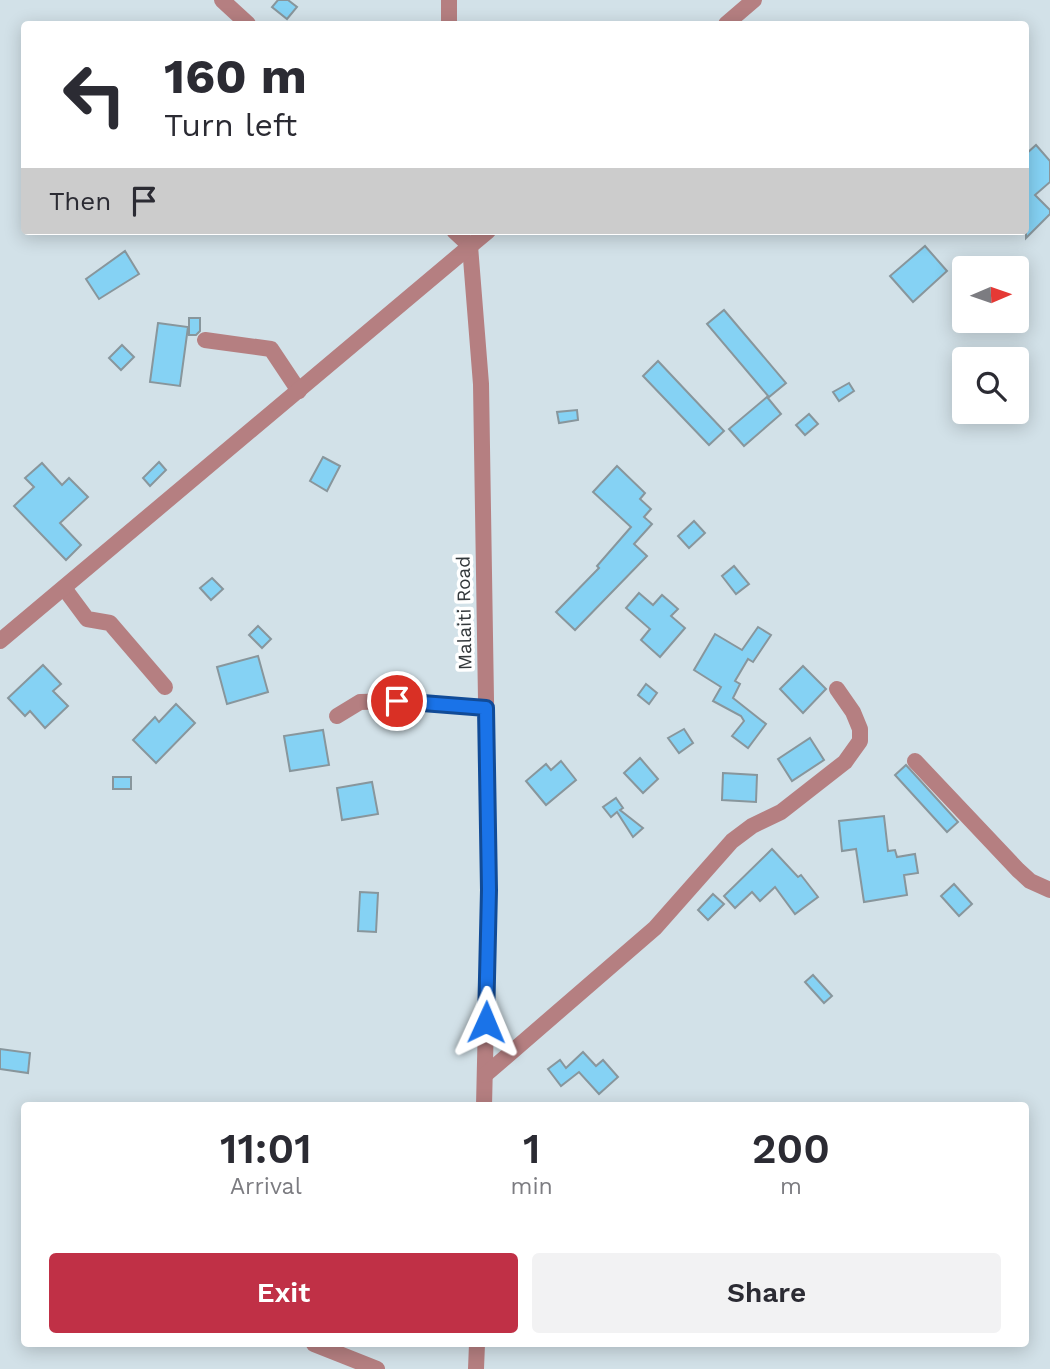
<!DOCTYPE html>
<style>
:root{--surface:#fff;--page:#f2f2f3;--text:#2b2b33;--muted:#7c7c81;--accent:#c03046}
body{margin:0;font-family:"Work Sans",sans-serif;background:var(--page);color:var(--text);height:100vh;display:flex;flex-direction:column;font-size:26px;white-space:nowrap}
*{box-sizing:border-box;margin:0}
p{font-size:23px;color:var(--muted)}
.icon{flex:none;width:38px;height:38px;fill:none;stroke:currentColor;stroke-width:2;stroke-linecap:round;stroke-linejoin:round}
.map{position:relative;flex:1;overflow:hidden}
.side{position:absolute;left:21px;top:1102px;width:1008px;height:245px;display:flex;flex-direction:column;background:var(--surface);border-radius:7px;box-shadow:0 4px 18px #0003}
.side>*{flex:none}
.banner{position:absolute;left:21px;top:21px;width:1008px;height:214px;border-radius:7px;box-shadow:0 4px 18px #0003;background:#fff;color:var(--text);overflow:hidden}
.needle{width:46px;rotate:88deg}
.fabs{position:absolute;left:952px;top:256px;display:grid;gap:14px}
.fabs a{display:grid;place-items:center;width:77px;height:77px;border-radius:7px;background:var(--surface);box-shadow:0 4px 18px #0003;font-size:35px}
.pin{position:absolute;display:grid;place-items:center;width:60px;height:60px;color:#fff;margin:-30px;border:4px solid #fff;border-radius:50%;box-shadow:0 2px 7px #0007}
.me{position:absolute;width:77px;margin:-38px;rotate:1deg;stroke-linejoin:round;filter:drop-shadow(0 0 5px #0008)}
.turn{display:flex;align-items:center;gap:24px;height:147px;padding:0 28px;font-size:32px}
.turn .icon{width:91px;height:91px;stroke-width:2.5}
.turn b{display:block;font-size:49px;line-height:60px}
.then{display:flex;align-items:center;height:66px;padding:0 28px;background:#0003;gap:14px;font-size:26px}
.eta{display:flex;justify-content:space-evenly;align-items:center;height:119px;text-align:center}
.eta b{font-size:42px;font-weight:600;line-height:49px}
.action{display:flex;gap:14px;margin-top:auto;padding:14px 28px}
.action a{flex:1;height:80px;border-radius:7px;background:var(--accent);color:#fff;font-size:28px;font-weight:600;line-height:80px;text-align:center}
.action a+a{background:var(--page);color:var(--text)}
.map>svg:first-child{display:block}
.building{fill:#85d2f4;stroke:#88969c;stroke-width:2}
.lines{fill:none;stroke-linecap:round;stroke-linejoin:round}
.minor{stroke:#b57f81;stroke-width:16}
.route-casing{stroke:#114b97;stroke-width:18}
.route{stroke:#1a73e8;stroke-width:12}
.labels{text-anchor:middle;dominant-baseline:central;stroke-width:7;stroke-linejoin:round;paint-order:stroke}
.street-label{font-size:19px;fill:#33383b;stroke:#fff}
</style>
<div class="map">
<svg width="1050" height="1369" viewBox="0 0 1050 1369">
<rect width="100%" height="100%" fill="#d2e1e8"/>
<g class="building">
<path d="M 278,0 L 288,0 L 297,7 L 287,19 L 272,7 Z"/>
<path d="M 1036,145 L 1050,161 L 1050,182 L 1035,195 L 1050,210 L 1050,214 L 1026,238 L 1026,154 Z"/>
<path d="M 925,246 L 947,271 L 913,302 L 890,276 Z"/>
<path d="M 125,251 L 139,274 L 99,299 L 86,279 Z"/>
<path d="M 724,310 L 786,383 L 769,397 L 707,324 Z"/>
<path d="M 189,318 L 200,318 L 200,331 L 196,335 L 189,335 Z"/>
<path d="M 158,323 L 188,327 L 180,386 L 150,382 Z"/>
<path d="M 122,345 L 134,357 L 121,370 L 109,358 Z"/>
<path d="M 658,361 L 724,431 L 709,445 L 643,376 Z"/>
<path d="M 849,383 L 854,391 L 839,401 L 833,392 Z"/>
<path d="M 767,397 L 781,414 L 744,446 L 729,429 Z"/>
<path d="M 577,410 L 578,420 L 559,423 L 557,412 Z"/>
<path d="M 809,414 L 818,424 L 805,435 L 796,425 Z"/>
<path d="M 323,457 L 340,466 L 327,491 L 310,481 Z"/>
<path d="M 159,462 L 166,470 L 150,486 L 143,478 Z"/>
<path d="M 42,463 L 62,485 L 69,478 L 88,497 L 60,523 L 81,545 L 66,560 L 14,506 L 34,487 L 25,478 Z"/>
<path d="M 617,466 L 645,493 L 640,499 L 651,509 L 644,517 L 652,524 L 634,544 L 647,556 L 575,630 L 556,612 L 599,568 L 597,566 L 631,527 L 593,492 Z"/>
<path d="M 694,521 L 705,533 L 689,548 L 678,536 Z"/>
<path d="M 734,566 L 749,584 L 736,594 L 722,576 Z"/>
<path d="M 212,578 L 223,589 L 211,600 L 200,588 Z"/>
<path d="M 639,593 L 653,605 L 662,595 L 678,609 L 671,616 L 685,628 L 660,657 L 641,640 L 650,629 L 626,608 Z"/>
<path d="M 258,626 L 271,639 L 262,648 L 249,635 Z"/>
<path d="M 758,627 L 771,635 L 753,662 L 748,659 L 735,681 L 740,684 L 733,698 L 766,724 L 748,748 L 732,736 L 744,721 L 741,716 L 713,701 L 721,687 L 694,670 L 715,634 L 742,650 Z"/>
<path d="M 258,656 L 268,692 L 227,704 L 217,667 Z"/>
<path d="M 43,665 L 61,684 L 53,691 L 68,706 L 45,728 L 30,711 L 25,716 L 8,698 Z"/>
<path d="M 803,666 L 826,689 L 803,713 L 780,689 Z"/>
<path d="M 646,684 L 657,693 L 649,704 L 638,695 Z"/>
<path d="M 176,704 L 195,723 L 156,763 L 133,740 L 155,717 L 159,722 Z"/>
<path d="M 684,729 L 693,743 L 679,753 L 668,738 Z"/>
<path d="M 323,730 L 329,765 L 290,771 L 284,736 Z"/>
<path d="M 810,738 L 824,760 L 792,781 L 778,759 Z"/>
<path d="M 640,758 L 658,779 L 643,793 L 624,773 Z"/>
<path d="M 561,761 L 576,780 L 546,805 L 526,781 L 546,764 L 551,770 Z"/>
<path d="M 906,765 L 958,822 L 947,832 L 895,775 Z"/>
<path d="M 723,773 L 757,775 L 756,802 L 722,800 Z"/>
<rect x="113" y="777" width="18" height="12"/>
<path d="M 372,782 L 378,814 L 342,820 L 337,788 Z"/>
<path d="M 616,798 L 623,808 L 620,810 L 643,828 L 633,837 L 617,812 L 611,817 L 603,807 Z"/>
<path d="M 884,816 L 888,851 L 895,850 L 897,857 L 915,854 L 918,873 L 904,875 L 907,895 L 864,902 L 856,849 L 842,851 L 839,821 Z"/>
<path d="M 772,849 L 798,877 L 801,875 L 818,897 L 795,914 L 775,887 L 760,901 L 752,892 L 735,908 L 724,896 Z"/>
<path d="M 954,884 L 972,904 L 959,916 L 941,896 Z"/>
<path d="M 360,892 L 378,893 L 376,932 L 358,931 Z"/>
<path d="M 713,894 L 724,904 L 708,920 L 698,910 Z"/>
<path d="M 813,975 L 832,996 L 824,1003 L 805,982 Z"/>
<path d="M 0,1049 L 30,1053 L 28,1073 L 0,1069 Z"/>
<path d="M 583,1052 L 596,1066 L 603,1060 L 618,1077 L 599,1094 L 579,1072 L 561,1086 L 548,1069 L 560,1060 L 566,1068 Z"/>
</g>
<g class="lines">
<g class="minor">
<path d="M 222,0 L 248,24"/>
<path d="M 449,0 L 449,24"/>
<path d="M 726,24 L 754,0"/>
<path d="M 454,231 L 470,246"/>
<path d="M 470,246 L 481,384 L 489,889 L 484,1106"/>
<path d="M 205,340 L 271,349 L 299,391"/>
<path d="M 64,588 L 87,619 L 110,623 L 165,687"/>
<path d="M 0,641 L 488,231"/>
<path d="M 337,716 L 360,702 L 397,701 L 486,708"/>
<path d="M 915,761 L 1018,870 L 1030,881 L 1050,890"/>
<path d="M 485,1075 L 655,928 L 732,841 L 752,826 L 781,812 L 845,762 L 860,741 L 860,729 L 853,712 L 837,689"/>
<path d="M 314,1344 L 377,1369"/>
<path d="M 476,1369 L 477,1344"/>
</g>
</g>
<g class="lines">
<defs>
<path id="route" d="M 397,701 L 486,708 L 489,890 L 486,1022"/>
</defs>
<use href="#route" class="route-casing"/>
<use href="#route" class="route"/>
</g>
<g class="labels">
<g class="street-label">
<text transform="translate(464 613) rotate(-91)">Malaiti Road</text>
</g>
</g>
</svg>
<div class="fabs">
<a><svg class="needle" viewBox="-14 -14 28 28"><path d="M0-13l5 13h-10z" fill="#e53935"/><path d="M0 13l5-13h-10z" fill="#7c7c81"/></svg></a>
<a><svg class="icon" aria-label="search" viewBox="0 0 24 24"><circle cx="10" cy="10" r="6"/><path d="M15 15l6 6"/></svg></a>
</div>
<div class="pin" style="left:397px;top:701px;background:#d93025"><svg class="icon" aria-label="arrive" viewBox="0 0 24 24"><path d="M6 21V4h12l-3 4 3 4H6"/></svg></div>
<svg class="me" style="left:486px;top:1022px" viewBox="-20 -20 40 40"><path d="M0-17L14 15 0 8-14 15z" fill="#1a73e8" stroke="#fff" stroke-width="4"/></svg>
<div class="banner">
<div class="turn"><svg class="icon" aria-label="left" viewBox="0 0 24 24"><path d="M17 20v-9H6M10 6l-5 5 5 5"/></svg><div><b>160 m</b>Turn left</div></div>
<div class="then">Then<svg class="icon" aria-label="arrive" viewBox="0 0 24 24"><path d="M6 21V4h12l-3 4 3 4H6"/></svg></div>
</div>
<section class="side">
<div class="eta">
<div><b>11:01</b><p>Arrival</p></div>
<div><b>1</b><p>min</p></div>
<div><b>200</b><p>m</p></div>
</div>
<div class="action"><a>Exit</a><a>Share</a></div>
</section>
</div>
